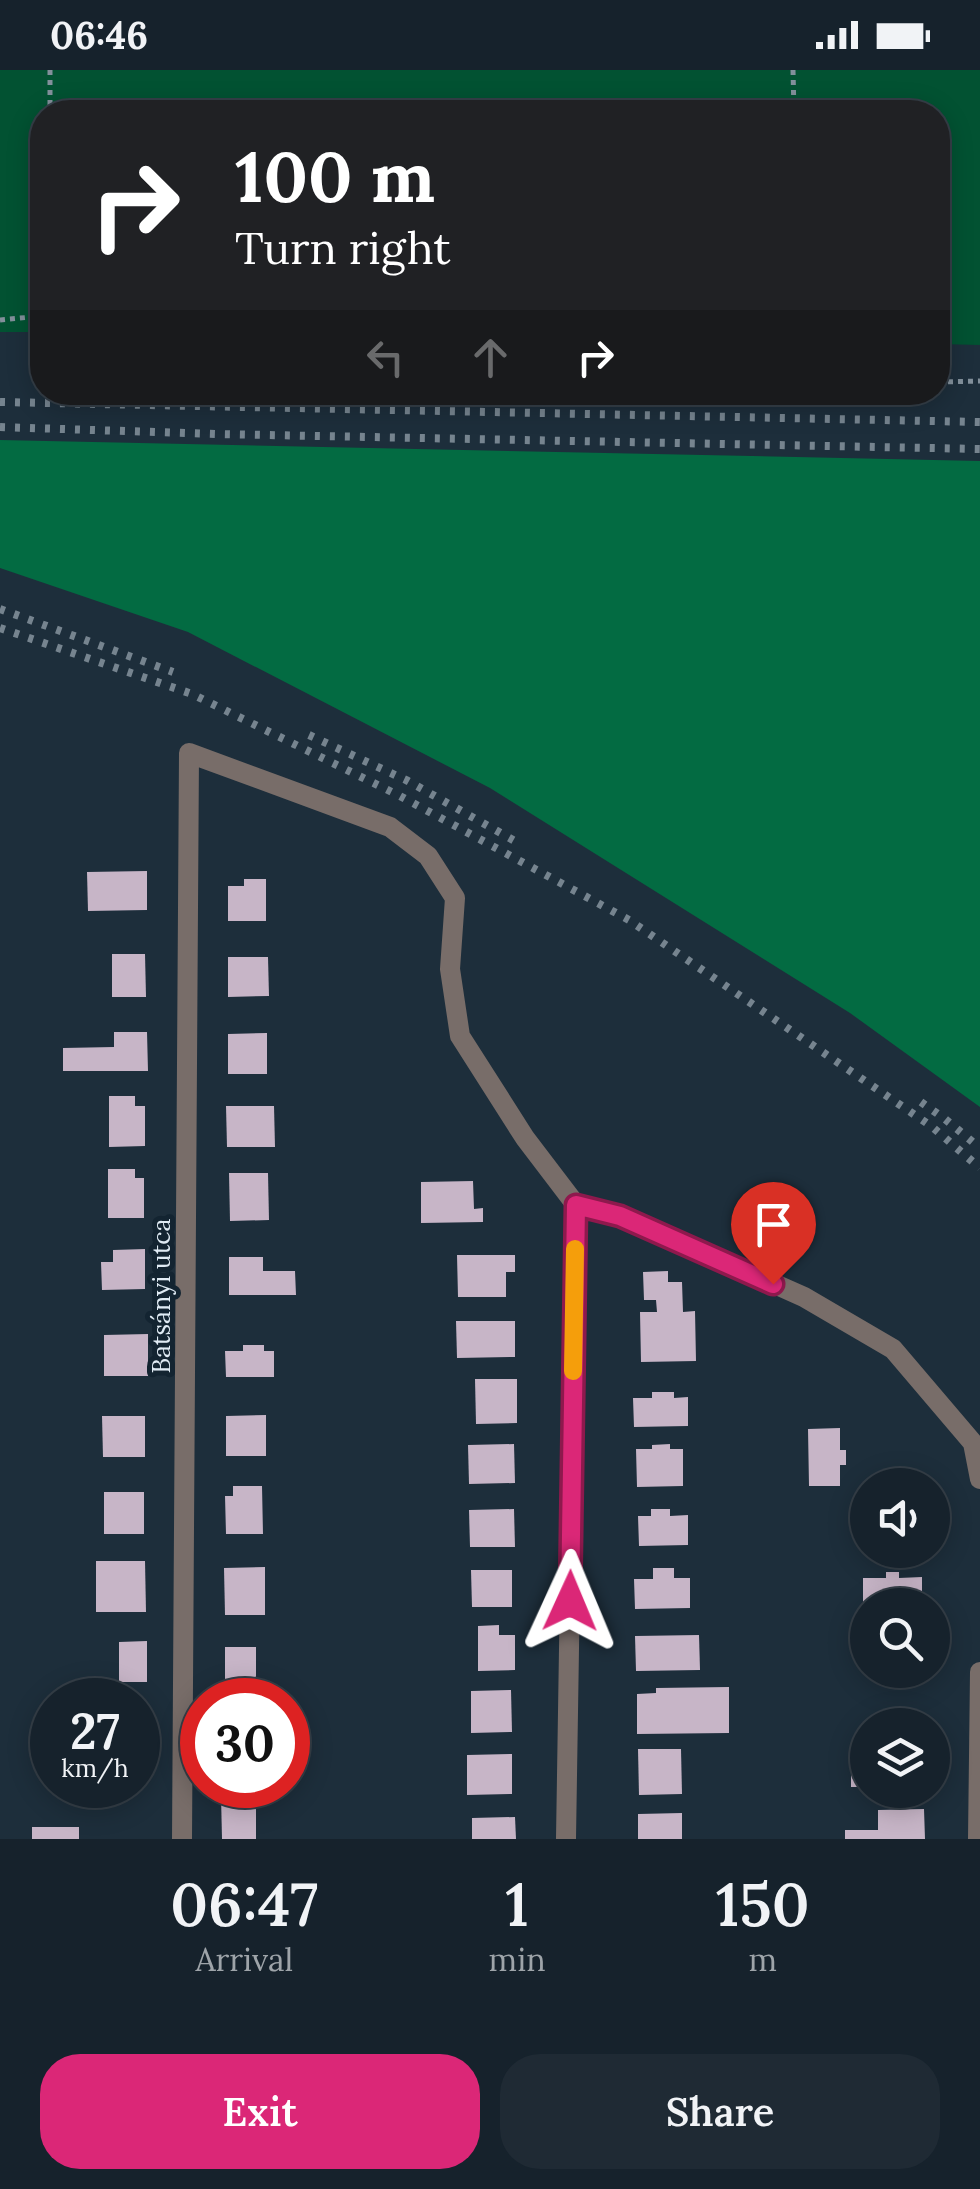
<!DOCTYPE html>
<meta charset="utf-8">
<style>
:root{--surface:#16222c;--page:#1f2a34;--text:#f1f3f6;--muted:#9ea4a9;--line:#353f48;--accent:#db2777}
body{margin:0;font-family:Lora,serif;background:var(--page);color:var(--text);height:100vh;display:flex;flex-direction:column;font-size:38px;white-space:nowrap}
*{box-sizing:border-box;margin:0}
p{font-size:32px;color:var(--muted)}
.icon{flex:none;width:55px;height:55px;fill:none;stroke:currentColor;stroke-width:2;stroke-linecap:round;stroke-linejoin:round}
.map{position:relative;height:1769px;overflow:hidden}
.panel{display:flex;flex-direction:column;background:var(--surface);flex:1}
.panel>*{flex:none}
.guide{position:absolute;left:30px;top:30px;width:920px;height:305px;border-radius:40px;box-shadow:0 5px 25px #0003,0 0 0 2px var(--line);background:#202124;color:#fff;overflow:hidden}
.buttons{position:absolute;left:850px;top:1398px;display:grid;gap:20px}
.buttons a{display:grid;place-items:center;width:100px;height:100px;border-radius:50%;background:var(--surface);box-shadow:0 5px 25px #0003,0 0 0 2px var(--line);font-size:50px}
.speed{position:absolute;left:30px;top:1608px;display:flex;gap:20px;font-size:50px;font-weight:700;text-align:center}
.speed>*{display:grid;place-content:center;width:130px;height:130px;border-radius:50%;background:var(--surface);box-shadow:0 5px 25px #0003,0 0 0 2px var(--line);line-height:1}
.speed small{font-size:25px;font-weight:400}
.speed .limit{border:15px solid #d22;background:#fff;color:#111}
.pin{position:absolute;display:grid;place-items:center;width:85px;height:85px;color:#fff;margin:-102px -42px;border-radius:50% 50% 50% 0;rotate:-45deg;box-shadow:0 0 10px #0007}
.pin .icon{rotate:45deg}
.me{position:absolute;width:110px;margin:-55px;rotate:1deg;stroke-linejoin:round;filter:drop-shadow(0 0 8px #0008)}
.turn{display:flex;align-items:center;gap:35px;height:210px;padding:0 40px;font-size:45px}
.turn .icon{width:130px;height:130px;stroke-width:2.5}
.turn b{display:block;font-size:70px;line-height:85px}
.lanes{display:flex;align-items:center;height:95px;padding:0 40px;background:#0003;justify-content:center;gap:50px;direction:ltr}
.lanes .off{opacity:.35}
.eta{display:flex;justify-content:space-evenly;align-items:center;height:170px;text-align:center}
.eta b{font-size:60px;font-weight:600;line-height:70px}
.action{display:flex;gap:20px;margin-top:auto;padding:20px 40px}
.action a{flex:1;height:115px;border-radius:40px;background:var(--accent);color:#fff;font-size:40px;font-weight:600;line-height:115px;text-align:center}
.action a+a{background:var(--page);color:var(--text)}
.status{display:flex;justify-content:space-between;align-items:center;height:70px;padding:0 50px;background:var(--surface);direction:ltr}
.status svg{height:28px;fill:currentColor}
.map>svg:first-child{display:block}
.green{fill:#025232}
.forest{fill:#036b42}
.building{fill:#c7b5c7}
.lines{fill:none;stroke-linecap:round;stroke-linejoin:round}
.path{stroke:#82909b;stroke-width:5;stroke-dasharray:5 5;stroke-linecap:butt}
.minor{stroke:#786d69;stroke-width:20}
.rail{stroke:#76848f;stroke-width:8;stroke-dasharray:5 10;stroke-linecap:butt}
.route-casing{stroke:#8e194d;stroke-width:25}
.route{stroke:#db2777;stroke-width:18}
.slow{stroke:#f59e0b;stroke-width:18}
.labels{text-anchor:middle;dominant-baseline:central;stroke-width:10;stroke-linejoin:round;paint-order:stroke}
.street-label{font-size:25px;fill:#e0ebf4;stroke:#132431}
</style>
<div class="status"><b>06:46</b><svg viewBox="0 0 49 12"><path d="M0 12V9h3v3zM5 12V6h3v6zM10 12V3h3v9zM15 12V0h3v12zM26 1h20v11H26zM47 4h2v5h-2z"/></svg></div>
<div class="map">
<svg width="980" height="1769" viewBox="0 0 980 1769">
<rect width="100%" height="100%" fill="#1d2e3b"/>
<path class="green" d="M 0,0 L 980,0 L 980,275 L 938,274 L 938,42 L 42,42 L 42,262 L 0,262 Z"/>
<path class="forest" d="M 0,370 L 980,391 L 980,1037 L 850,943 L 490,718 L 188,562 L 0,498 Z"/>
<g class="building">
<path d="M 147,801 L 147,840 L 88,841 L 87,802 Z"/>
<path d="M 244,809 L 266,809 L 266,851 L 228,851 L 228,816 L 244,816 Z"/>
<path d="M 112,884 L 145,884 L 146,927 L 112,927 Z"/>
<path d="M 228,887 L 268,887 L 269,926 L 228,927 Z"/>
<path d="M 114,962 L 147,962 L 148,1001 L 63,1001 L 63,978 L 114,977 Z"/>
<path d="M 267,963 L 267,1004 L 228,1004 L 228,964 Z"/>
<path d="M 109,1026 L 135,1026 L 135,1036 L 145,1036 L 145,1076 L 109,1077 Z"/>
<path d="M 226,1036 L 274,1036 L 275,1077 L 227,1077 Z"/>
<path d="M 108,1099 L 135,1099 L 135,1108 L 144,1108 L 144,1148 L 108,1148 Z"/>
<path d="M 229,1103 L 268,1103 L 269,1150 L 230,1151 Z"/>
<path d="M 473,1111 L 474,1139 L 483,1138 L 483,1152 L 421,1153 L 421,1112 Z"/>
<path d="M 145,1179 L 145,1219 L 102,1220 L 101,1192 L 113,1192 L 113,1180 Z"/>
<path d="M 457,1185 L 515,1185 L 515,1202 L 506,1202 L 506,1227 L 458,1227 Z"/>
<path d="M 229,1187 L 263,1187 L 263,1201 L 295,1201 L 296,1225 L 229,1225 Z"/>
<path d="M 668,1201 L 668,1212 L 682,1212 L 683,1242 L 695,1241 L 696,1291 L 641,1292 L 640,1242 L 657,1242 L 656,1230 L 644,1230 L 643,1202 Z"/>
<path d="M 456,1251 L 515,1251 L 515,1287 L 457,1288 Z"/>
<path d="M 148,1264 L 148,1306 L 104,1306 L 104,1265 Z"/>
<path d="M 243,1275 L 264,1275 L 264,1281 L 274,1281 L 274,1307 L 226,1307 L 225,1281 L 243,1281 Z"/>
<path d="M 475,1309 L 517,1309 L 517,1353 L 476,1354 Z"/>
<path d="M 652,1322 L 674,1322 L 674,1328 L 688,1327 L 688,1356 L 634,1357 L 633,1328 L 652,1328 Z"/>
<path d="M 266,1345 L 266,1386 L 226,1386 L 226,1346 Z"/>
<path d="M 102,1346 L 145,1346 L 145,1387 L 103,1387 Z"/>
<path d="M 840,1358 L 840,1380 L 846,1380 L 846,1395 L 840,1395 L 840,1416 L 809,1416 L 808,1359 Z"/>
<path d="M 514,1374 L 515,1413 L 469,1414 L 468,1375 Z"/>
<path d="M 670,1374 L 670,1379 L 683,1379 L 683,1416 L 637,1417 L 636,1379 L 652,1379 L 652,1375 Z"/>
<path d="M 233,1416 L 262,1416 L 263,1464 L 226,1464 L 225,1426 L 233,1426 Z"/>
<rect x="104" y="1422" width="40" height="42"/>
<path d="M 514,1439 L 515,1477 L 470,1477 L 469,1440 Z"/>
<path d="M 651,1439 L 670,1439 L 670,1446 L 688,1445 L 688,1475 L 639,1476 L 638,1446 L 651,1446 Z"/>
<path d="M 96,1491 L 145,1491 L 146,1542 L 96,1542 Z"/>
<path d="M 265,1497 L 265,1545 L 225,1545 L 224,1498 Z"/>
<path d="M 653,1498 L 674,1498 L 674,1508 L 690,1508 L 690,1538 L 635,1539 L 634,1509 L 653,1509 Z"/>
<path d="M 471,1500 L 512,1500 L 512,1537 L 472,1537 Z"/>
<path d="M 886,1502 L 899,1502 L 899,1508 L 922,1507 L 922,1535 L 868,1535 L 868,1541 L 863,1541 L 863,1508 L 886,1508 Z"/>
<path d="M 499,1555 L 499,1565 L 515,1565 L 515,1600 L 478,1601 L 478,1556 Z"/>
<path d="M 699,1565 L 700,1600 L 636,1601 L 635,1566 Z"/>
<path d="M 147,1571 L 147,1612 L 119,1612 L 119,1572 Z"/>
<rect x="225" y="1577" width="31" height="41"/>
<path d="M 729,1617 L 729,1663 L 637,1664 L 637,1624 L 656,1623 L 656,1618 Z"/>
<path d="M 511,1620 L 512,1662 L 471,1663 L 471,1621 Z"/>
<path d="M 638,1679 L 681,1679 L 682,1724 L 639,1725 Z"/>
<rect x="851" y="1683" width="17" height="34"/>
<path d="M 512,1684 L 512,1724 L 467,1725 L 467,1685 Z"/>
<path d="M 256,1724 L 256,1769 L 222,1769 L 221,1725 Z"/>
<path d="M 924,1739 L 925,1769 L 845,1769 L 845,1760 L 878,1760 L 878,1740 Z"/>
<path d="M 682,1743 L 682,1769 L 638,1769 L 638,1744 Z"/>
<path d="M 515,1747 L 516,1769 L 472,1769 L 472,1748 Z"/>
<rect x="32" y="1757" width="47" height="12"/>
</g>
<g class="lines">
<g class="path">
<path d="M 50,0 L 50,42"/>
<path d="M 793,0 L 794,42"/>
<path d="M 0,250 L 42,246"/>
<path d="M 938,312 L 980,311"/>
</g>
<g class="minor">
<path d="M 182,1769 L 189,683 L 390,757 L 428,786 L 455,828 L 450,899 L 460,966 L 525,1068 L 576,1135 L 620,1145 L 804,1227 L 893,1279 L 973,1373 L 980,1409"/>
<path d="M 566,1769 L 576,1135"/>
<path d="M 978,1769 L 980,1602"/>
</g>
<g class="rail">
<path d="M 0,332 L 980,352"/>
<path d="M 0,357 L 217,364 L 980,379"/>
<path d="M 0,539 L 173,602"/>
<path d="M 0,558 L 192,624 L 400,726 L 629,850 L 931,1056 L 980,1098"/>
<path d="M 309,665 L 408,711 L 522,775"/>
<path d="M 921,1032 L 945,1049 L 980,1078"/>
</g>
</g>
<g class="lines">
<defs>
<path id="route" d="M 570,1531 L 576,1135 L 620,1146 L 773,1214"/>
</defs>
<use href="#route" class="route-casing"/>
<use href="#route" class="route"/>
<path class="slow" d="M 573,1301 L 575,1179"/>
</g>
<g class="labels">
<g class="street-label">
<text transform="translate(161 1226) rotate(-90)">Batsányi utca</text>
</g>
</g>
</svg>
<div class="buttons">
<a><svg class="icon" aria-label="sound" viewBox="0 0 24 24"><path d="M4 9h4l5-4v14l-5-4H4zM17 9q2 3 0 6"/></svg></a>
<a><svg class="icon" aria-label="search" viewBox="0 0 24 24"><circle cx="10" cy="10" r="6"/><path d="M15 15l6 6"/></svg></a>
<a><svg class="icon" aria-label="layers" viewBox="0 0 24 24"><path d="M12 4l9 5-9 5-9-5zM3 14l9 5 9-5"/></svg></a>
</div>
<div class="speed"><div>27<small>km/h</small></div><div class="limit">30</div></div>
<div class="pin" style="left:773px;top:1214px;background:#d93025"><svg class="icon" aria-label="arrive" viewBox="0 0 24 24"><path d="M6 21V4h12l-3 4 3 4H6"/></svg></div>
<svg class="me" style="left:570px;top:1531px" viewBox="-20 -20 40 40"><path d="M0-17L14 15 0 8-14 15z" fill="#db2777" stroke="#fff" stroke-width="4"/></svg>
<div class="guide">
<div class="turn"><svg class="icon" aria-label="right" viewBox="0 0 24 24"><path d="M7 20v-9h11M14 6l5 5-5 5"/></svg><div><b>100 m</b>Turn right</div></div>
<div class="lanes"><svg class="icon off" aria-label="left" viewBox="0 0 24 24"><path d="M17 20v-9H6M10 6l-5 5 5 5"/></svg><svg class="icon off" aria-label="ahead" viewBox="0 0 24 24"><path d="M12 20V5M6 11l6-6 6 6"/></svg><svg class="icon" aria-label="right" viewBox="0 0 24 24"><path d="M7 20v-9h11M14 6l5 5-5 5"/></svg></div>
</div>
</div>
<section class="panel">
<div class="eta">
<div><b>06:47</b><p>Arrival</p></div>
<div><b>1</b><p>min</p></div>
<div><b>150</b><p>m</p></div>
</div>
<div class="action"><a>Exit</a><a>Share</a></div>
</section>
